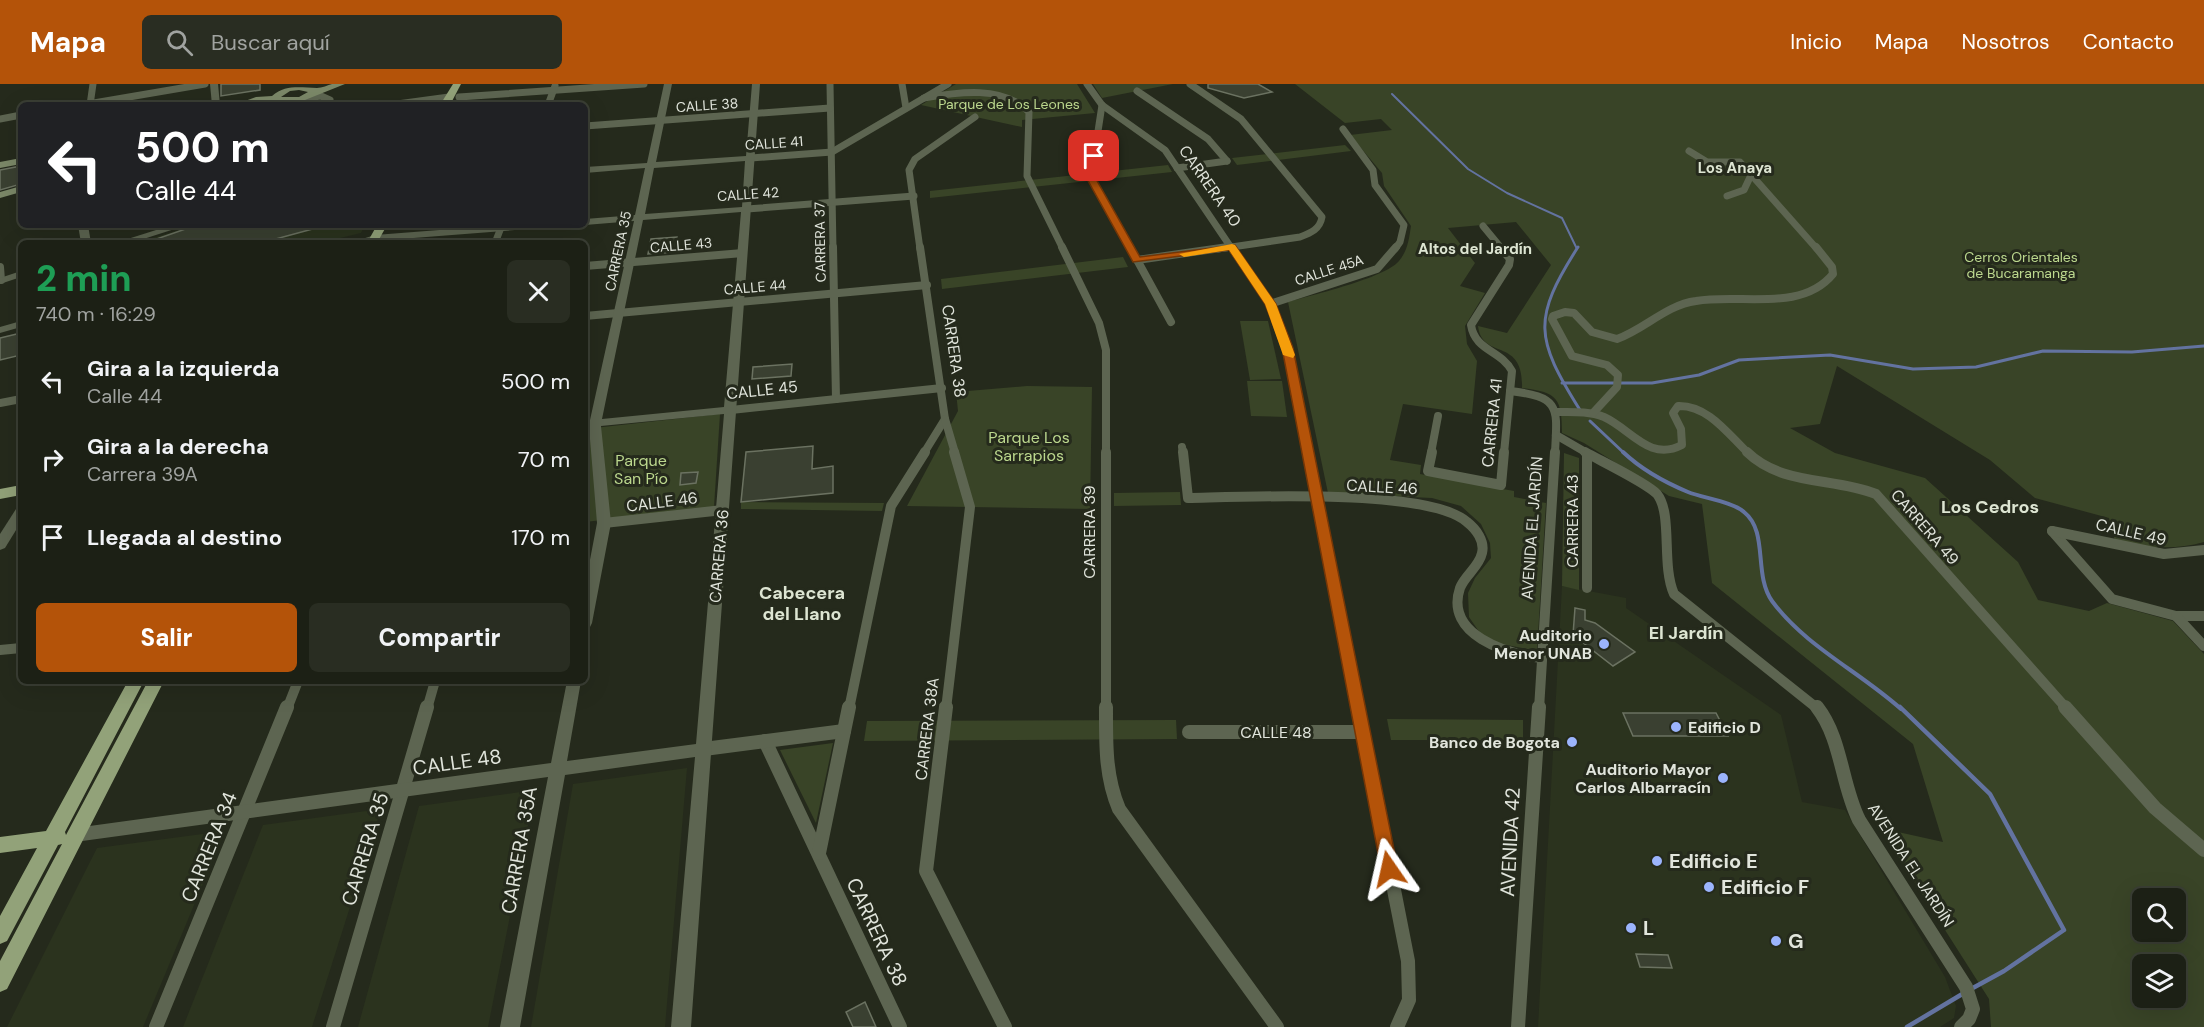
<!DOCTYPE html>
<html lang="es">
<meta charset="utf-8">
<style>
:root{--surface:#1c2015;--page:#292d22;--text:#f1f3f6;--muted:#a0a3a0;--line:#3a3e34;--accent:#b45309}
body{margin:0;font-family:"DM Sans",sans-serif;background:var(--page);color:var(--text);height:100vh;display:flex;flex-direction:column;font-size:22px;white-space:nowrap}
*{box-sizing:border-box;margin:0}
p{font-size:20px;color:var(--muted)}
.icon{flex:none;width:33px;height:33px;fill:none;stroke:currentColor;stroke-width:2;stroke-linecap:round;stroke-linejoin:round}
.map{position:relative;flex:1;overflow:hidden}
.drawer{position:absolute;left:18px;top:156px;width:570px;height:444px;display:flex;flex-direction:column;background:var(--surface);border-radius:9px;box-shadow:0 6px 24px #0002,0 0 0 2px var(--line)}
.drawer>*{flex:none}
.top-card{position:absolute;left:18px;top:18px;width:570px;height:126px;border-radius:9px;box-shadow:0 6px 24px #0002,0 0 0 2px var(--line);background:#202124;color:#fff;overflow:hidden}
.buttons{position:absolute;left:2132px;top:804px;display:grid;gap:12px}
.buttons a{display:grid;place-items:center;width:54px;height:54px;border-radius:9px;background:var(--surface);box-shadow:0 6px 24px #0002,0 0 0 2px var(--line);font-size:30px}
.pin{position:absolute;display:grid;place-items:center;width:51px;height:51px;color:#fff;margin:-26px;border-radius:12px;box-shadow:0 3px 9px #0006}
.me{position:absolute;width:66px;margin:-33px;rotate:349deg;stroke-linejoin:round;filter:drop-shadow(0 0 4px #0008)}
.turn{display:flex;align-items:center;gap:21px;height:126px;padding:0 18px;font-size:27px}
.turn .icon{width:78px;height:78px;stroke-width:2.5}
.turn b{display:block;font-size:42px;line-height:51px}
.round{display:grid;place-items:center;flex:none;width:63px;height:63px;border-radius:9px;background:var(--page)}
.overview{display:flex;align-items:center;justify-content:space-between;height:102px;padding:0 18px}
h1{font-size:36px;font-weight:800;line-height:45px;color:#1e9e55}
.action{display:flex;gap:12px;margin-top:auto;padding:12px 18px}
.action a{flex:1;height:69px;border-radius:9px;background:var(--accent);color:#fff;font-size:24px;font-weight:800;line-height:69px;text-align:center}
.action a+a{background:var(--page);color:var(--text)}
ul{padding:0;list-style:none}
li{display:flex;align-items:center;gap:18px;height:78px;padding:0 18px}
li div{flex:1}
li b{display:block;font-size:22px}
li em{font-style:normal}
header{display:flex;align-items:center;gap:36px;box-sizing:border-box;height:84px;padding:0 30px;background:var(--accent);color:#fff}
header strong{font-size:28px}
nav{display:flex;gap:33px;margin-inline-start:auto;font-size:21px}
.search{width:420px;height:54px;background:var(--page);display:flex;align-items:center;gap:15px;box-sizing:border-box;padding:0 21px;border-radius:9px;color:var(--muted);font-size:22px}
.map>svg:first-child{display:block}
.built{fill:#2b331e}
.green{fill:#394427;fill-rule:evenodd}
.lines{fill:none;stroke-linecap:round;stroke-linejoin:round}
.stream-far3{stroke:#6373a0;stroke-width:2}
.stream-far2{stroke:#6373a0;stroke-width:3}
.stream-far1{stroke:#6373a0;stroke-width:4}
.stream{stroke:#6373a0;stroke-width:4.5}
.building{fill:#3a4031;stroke:#6b7261;stroke-width:1.5}
.minor-far3{stroke:#5d6551;stroke-width:7}
.minor-far2{stroke:#5d6551;stroke-width:8}
.minor-far1{stroke:#5d6551;stroke-width:10}
.minor{stroke:#5d6551;stroke-width:14}
.tertiary{fill:#5d6551;fill-rule:evenodd}
.secondary{fill:#7b8868;fill-rule:evenodd}
.primary{fill:#92a279;fill-rule:evenodd}
.route{fill:#b45309;stroke:#753606;stroke-width:1.5}
.slow{fill:#f59e0b}
.poi-dot{fill:#9bb4fd;stroke:#252a1c;stroke-width:2}
.labels{text-anchor:middle;dominant-baseline:central;stroke-width:6;stroke-linejoin:round;paint-order:stroke}
.far-park-label{font-size:14px;fill:#bcd88e;stroke:#252a1c}
.far-street-label{font-size:14px;fill:#e1e5dc;stroke:#252a1c}
.far-neighbourhood-label{font-size:15px;font-weight:bold;fill:#dde5d2;stroke:#252a1c}
.street-label{font-size:16px;fill:#e1e5dc;stroke:#252a1c}
.park-label{font-size:16px;fill:#bcd88e;stroke:#252a1c}
.poi-label{font-size:16px;font-weight:bold;fill:#e1e5dc;stroke:#252a1c;text-anchor:end}
.neighbourhood-label{font-size:18px;font-weight:bold;fill:#dde5d2;stroke:#252a1c}
.near-street-label{font-size:20px;fill:#e1e5dc;stroke:#252a1c}
.near-poi-label{font-size:20px;font-weight:bold;fill:#e1e5dc;stroke:#252a1c;text-anchor:start}
</style>
<header>
<strong>Mapa</strong>
<div class="search"><svg class="icon" aria-label="search" viewBox="0 0 24 24"><circle cx="10" cy="10" r="6"/><path d="M15 15l6 6"/></svg>Buscar aquí</div>
<nav><a>Inicio</a><a>Mapa</a><a>Nosotros</a><a>Contacto</a></nav>
</header>
<div class="map">
<svg width="2204" height="943" viewBox="0 0 2204 943">
<rect width="100%" height="100%" fill="#252a1c"/>
<g class="built">
<path d="M 197,141 L 365,141 L 361,149 L 319,159 L 134,159 Z"/>
<path d="M 1562,502 L 1626,514 L 1626,524 L 1781,631 L 1802,718 L 1845,726 L 1945,893 L 1956,922 L 1954,934 L 1940,943 L 1538,943 Z"/>
<path d="M 687,684 L 665,943 L 531,943 L 573,700 Z"/>
<path d="M 535,706 L 488,943 L 358,943 L 419,722 Z"/>
<path d="M 381,725 L 312,943 L 183,943 L 263,741 Z"/>
<path d="M 225,747 L 143,943 L 7,943 L 97,764 Z"/>
</g>
<g class="green">
<path d="M 956,0 L 1077,0 L 1095,29 L 1022,36 L 1022,43 L 921,21 Z"/>
<path d="M 1093,0 L 1173,0 L 1102,14 Z"/>
<path d="M 1295,0 L 2204,0 L 2204,458 C 2172,467 2147,463 2115,457 L 2109,434 L 2035,414 L 1990,376 L 1837,282 L 1820,340 L 1790,344 L 1835,369 L 1925,394 L 2018,478 L 2038,516 L 2089,527 L 2107,519 L 2173,537 L 2204,570 L 2204,943 L 1991,943 L 1989,915 L 1880,744 L 1943,758 L 1913,660 L 1712,499 L 1702,420 L 1669,412 L 1584,359 L 1562,349 C 1562,314 1557,308 1522,304 C 1524,252 1482,277 1478,242 L 1507,249 L 1551,181 L 1516,138 L 1448,144 L 1475,179 L 1460,202 L 1485,209 L 1465,242 L 1467,260 L 1477,277 L 1472,330 L 1403,320 L 1390,376 L 1421,381 L 1420,390 L 1514,407 L 1514,413 L 1546,419 L 1537,567 L 1491,558 L 1482,552 L 1469,533 L 1468,509 L 1475,494 L 1491,474 L 1490,459 L 1481,440 L 1461,422 L 1432,414 L 1328,409 L 1288,218 C 1312,211 1385,194 1399,177 C 1408,166 1409,155 1411,142 L 1384,102 L 1382,89 L 1350,51 L 1392,46 L 1381,35 L 1345,39 ZM 2142,814 L 2175,814 L 2175,848 L 2142,848 ZM 2142,880 L 2175,880 L 2175,914 L 2142,914 Z"/>
<path d="M 1345,61 L 1351,67 L 1237,81 L 1232,74 Z"/>
<path d="M 1168,81 L 1172,88 L 930,114 L 930,107 Z"/>
<path d="M 1123,173 L 1128,183 L 942,205 L 941,195 Z"/>
<path d="M 1240,237 L 1268,237 L 1281,295 L 1250,296 Z"/>
<path d="M 1247,297 L 1282,297 L 1287,333 L 1251,332 Z"/>
<path d="M 1027,302 L 1092,303 L 1090,425 L 907,422 L 958,327 L 956,308 Z"/>
<path d="M 720,330 L 714,423 L 585,438 L 585,345 Z"/>
<path d="M 1564,369 L 1579,374 L 1579,506 L 1562,502 Z"/>
<path d="M 1180,408 L 1181,421 L 1114,422 L 1114,409 Z"/>
<path d="M 741,418 L 884,419 L 882,427 L 741,425 Z"/>
<path d="M 1387,635 L 1523,636 L 1523,656 L 1391,656 Z"/>
<path d="M 1176,636 L 1177,655 L 864,657 L 867,637 Z"/>
<path d="M 833,659 L 816,739 L 780,666 Z"/>
</g>
<g class="lines">
<path class="stream-far3" d="M 1392,10 L 1468,85 L 1507,109 L 1562,134 L 1577,165"/>
<g class="stream-far2">
<path d="M 1578,163 C 1532,235 1535,254 1580,326"/>
<path d="M 1562,299 L 1652,299 L 1699,291 L 1739,276 L 1830,271 L 1913,285 L 1976,283 L 2043,267 L 2132,268 L 2204,262"/>
<path d="M 1590,337 L 1624,369"/>
</g>
<path class="stream-far1" d="M 1623,368 C 1642,386 1664,398 1688,408 C 1703,414 1733,418 1744,428 C 1769,448 1753,490 1772,517 C 1805,562 1860,588 1901,625"/>
<g class="stream">
<path d="M 1900,623 L 1990,710 L 2064,846 L 2004,887 L 1971,905"/>
<path d="M 1907,943 L 1964,909"/>
</g>
</g>
<g class="building">
<path d="M 221,0 L 260,0 L 260,6 L 221,12 Z"/>
<path d="M 1208,0 L 1258,0 L 1272,8 L 1244,14 L 1208,4 Z"/>
<path d="M 21,82 L 21,100 L 0,106 L 0,86 Z"/>
<path d="M 197,141 L 319,141 L 320,143 L 261,159 L 145,159 Z"/>
<path d="M 677,153 L 676,168 L 648,170 L 651,155 Z"/>
<path d="M 21,249 L 21,271 L 0,276 L 0,254 Z"/>
<path d="M 792,280 L 791,292 L 752,295 L 753,283 Z"/>
<path d="M 813,362 L 812,385 L 833,382 L 833,409 L 741,418 L 746,368 Z"/>
<path d="M 698,388 L 696,399 L 680,401 L 681,389 Z"/>
<path d="M 1575,524 L 1585,526 L 1585,536 L 1595,539 L 1635,568 L 1613,582 L 1573,551 Z"/>
<path d="M 1623,629 L 1716,629 L 1728,652 L 1633,652 Z"/>
<path d="M 1636,870 L 1668,871 L 1672,884 L 1640,883 Z"/>
<path d="M 865,918 L 876,943 L 853,943 L 846,928 Z"/>
</g>
<g class="lines">
<g class="minor-far3">
<path d="M 830,0 L 833,165"/>
<path d="M 902,0 L 906,24"/>
<path d="M 1087,0 L 1102,21 L 1165,66 L 1232,165"/>
<path d="M 1190,0 L 1241,35 L 1322,133 C 1320,145 1311,149 1300,153 L 1218,165"/>
<path d="M 1137,7 L 1208,55 L 1227,77"/>
<path d="M 459,13 L 644,0"/>
<path d="M 305,14 L 321,12 L 330,16 L 328,21"/>
<path d="M 924,14 C 958,8 1003,1 1029,28 L 1027,92 L 1063,165"/>
<path d="M 82,21 L 205,0"/>
<path d="M 90,21 L 93,0"/>
<path d="M 390,21 L 449,13"/>
<path d="M 548,21 L 555,2"/>
<path d="M 1102,21 L 1091,93 L 1131,165"/>
<path d="M 0,35 L 21,31"/>
<path d="M 585,42 L 830,24"/>
<path d="M 1343,45 L 1373,86 L 1375,101 L 1404,141 L 1400,158 L 1395,165"/>
<path d="M 1689,67 L 1707,78 L 1740,78 L 1817,165"/>
<path d="M 751,74 L 832,68 L 948,0"/>
<path d="M 1177,84 L 1227,77"/>
<path d="M 1727,112 L 1744,106 L 1751,91"/>
<path d="M 747,125 L 914,112"/>
<path d="M 1483,142 L 1502,165"/>
<path d="M 495,159 L 502,141"/>
<path d="M 920,165 L 909,86 L 915,75 L 975,33"/>
</g>
<g class="minor-far2">
<path d="M 833,163 L 836,315"/>
<path d="M 920,163 L 945,335 L 924,369"/>
<path d="M 1062,163 L 1099,239 L 1106,266 L 1106,369"/>
<path d="M 1130,163 L 1171,238"/>
<path d="M 1231,163 L 1270,220 L 1287,264 L 1308,369"/>
<path d="M 1500,163 L 1510,175 L 1509,181 L 1471,241 C 1475,267 1501,266 1512,287 L 1504,369"/>
<path d="M 1137,176 L 1228,163"/>
<path d="M 585,182 L 743,169"/>
<path d="M 0,183 L 1,196"/>
<path d="M 1270,220 L 1377,185 L 1396,163"/>
<path d="M 585,232 L 927,201"/>
<path d="M 1510,307 C 1562,313 1557,324 1555,369"/>
<path d="M 0,319 L 21,315"/>
<path d="M 731,326 L 942,304"/>
<path d="M 1557,328 C 1573,328 1589,327 1604,333 C 1631,345 1649,378 1682,361 L 1681,345 L 1673,329 L 1678,322 C 1708,321 1728,350 1748,369"/>
<path d="M 1593,329 L 1617,303 L 1618,291 L 1607,281 L 1572,272 L 1552,235 L 1553,232 L 1565,228 L 1574,229 L 1592,248 L 1617,255 C 1645,245 1666,221 1696,217 C 1740,209 1801,229 1833,190 L 1832,183 L 1816,163"/>
<path d="M 945,335 L 955,369"/>
<path d="M 1556,351 L 1587,369"/>
<path d="M 1182,363 L 1183,369"/>
<path d="M 1431,369 L 1438,332"/>
</g>
<g class="minor-far1">
<path d="M 1106,368 L 1106,625"/>
<path d="M 1183,368 L 1188,414 C 1243,413 1429,404 1467,438 C 1476,445 1485,457 1482,469 C 1479,483 1465,491 1460,504 C 1444,551 1507,570 1541,574"/>
<path d="M 1307,368 L 1358,625"/>
<path d="M 1432,368 L 1428,387 L 1501,401 L 1504,368"/>
<path d="M 1585,368 C 1601,377 1647,399 1657,410 C 1673,430 1661,481 1674,510 L 1818,625"/>
<path d="M 1747,368 C 1782,402 1833,393 1876,410 L 2067,625"/>
<path d="M 1587,370 L 1587,504"/>
<path d="M 604,439 L 723,426"/>
<path d="M 2052,447 L 2112,515 L 2176,532 L 2204,532"/>
<path d="M 2052,447 L 2164,470 L 2204,466"/>
<path d="M 2176,532 L 2204,562"/>
<path d="M 0,566 L 21,564"/>
<path d="M 287,625 L 298,597"/>
<path d="M 427,625 L 435,597"/>
<path d="M 849,625 L 891,422 L 925,368"/>
<path d="M 946,625 L 970,423 L 954,368"/>
<path d="M 1539,625 L 1555,368"/>
</g>
<g class="minor">
<path d="M 946,623 L 926,787 L 1005,943"/>
<path d="M 1106,623 C 1106,659 1105,692 1119,725 L 1277,943"/>
<path d="M 1358,623 L 1408,877 L 1409,916 L 1397,943"/>
<path d="M 1817,623 C 1842,655 1841,700 1859,736 L 1966,903 L 1973,925 L 1969,935 L 1961,943"/>
<path d="M 2065,623 L 2155,724 L 2204,766"/>
<path d="M 1189,648 L 1362,648"/>
<path d="M 765,657 L 900,943"/>
<path d="M 704,665 L 844,647"/>
<path d="M 819,769 L 849,623"/>
<path d="M 156,943 L 287,623"/>
<path d="M 333,943 L 427,623"/>
<path d="M 1518,943 L 1539,623"/>
</g>
<g class="tertiary">
<path d="M 210,0 L 218,0 L 220,21 L 212,21 Z"/>
<path d="M 664,0 L 672,0 L 656,78 L 746,72 L 752,0 L 760,0 L 691,943 L 671,943 L 695,673 L 565,691 L 520,943 L 500,943 L 548,693 L 75,758 L 69,756 L 67,751 L 69,746 L 75,744 L 551,679 L 567,597 L 581,597 L 567,677 L 696,660 L 724,330 L 601,342 L 611,439 L 592,539 L 590,543 L 585,544 L 585,502 L 597,439 L 589,343 L 585,344 L 585,336 L 590,336 L 634,137 L 585,141 L 585,135 L 635,131 L 645,84 L 585,89 L 585,83 L 647,79 ZM 745,77 L 742,123 L 645,130 L 654,84 ZM 741,128 L 724,323 L 602,335 L 643,136 Z"/>
<path d="M 78,141 L 88,141 L 91,159 L 81,159 Z"/>
<path d="M 172,141 L 187,141 L 131,159 L 115,159 Z"/>
<path d="M 504,141 L 546,141 L 541,144 L 349,159 L 375,151 Z"/>
<path d="M 21,187 L 21,193 L 0,200 L 0,194 Z"/>
<path d="M 21,237 L 21,243 L 0,249 L 0,243 Z"/>
<path d="M 21,424 L 21,438 L 5,464 L 0,466 L 0,450 L 16,425 Z"/>
</g>
<g class="secondary">
<path d="M 332,0 L 345,0 L 300,18 L 264,17 L 234,21 L 256,13 L 272,12 C 286,0 301,4 317,4 C 322,4 328,1 332,0 ZM 299,6 L 308,8 L 299,13 L 281,13 L 290,7 Z"/>
<path d="M 21,74 L 21,80 L 0,84 L 0,78 Z"/>
<path d="M 21,102 L 21,108 L 0,114 L 0,108 Z"/>
</g>
<g class="primary">
<path d="M 453,0 L 461,0 L 450,21 L 440,21 Z"/>
<path d="M 377,141 L 387,141 L 377,159 L 367,159 Z"/>
<path d="M 21,401 L 21,411 L 0,415 L 0,405 Z"/>
<path d="M 128,597 L 144,597 L 65,748 L 66,751 L 148,597 L 164,597 L 7,905 L 0,908 L 0,877 L 62,760 L 58,761 L 7,857 L 0,860 L 0,832 L 37,764 L 0,769 L 0,753 L 46,747 Z"/>
</g>
</g>
<path class="route" d="M 1094,69 L 1099,72 L 1095,93 L 1140,173 L 1235,161 L 1276,220 L 1293,264 L 1398,785 L 1396,791 L 1389,793 L 1383,791 L 1381,785 L 1282,264 L 1265,220 L 1229,166 L 1133,178 L 1086,93 L 1090,72 Z"/>
<path class="slow" d="M 1232,160 L 1235,161 L 1276,220 L 1295,271 L 1293,274 L 1283,271 L 1265,220 L 1229,166 L 1184,173 L 1179,170 Z"/>
<g class="poi-dot">
<circle cx="1604" cy="560" r="6"/>
<circle cx="1676" cy="643" r="6"/>
<circle cx="1572" cy="658" r="6"/>
<circle cx="1723" cy="694" r="6"/>
<circle cx="1657" cy="777" r="6"/>
<circle cx="1709" cy="803" r="6"/>
<circle cx="1631" cy="844" r="6"/>
<circle cx="1776" cy="857" r="6"/>
</g>
<g class="labels">
<g class="far-park-label">
<text x="1009" y="20">Parque de Los Leones</text>
<text x="2021" y="173">Cerros Orientales<tspan x="2021" dy="16">de Bucaramanga</tspan></text>
</g>
<g class="far-street-label">
<text transform="translate(707 21) rotate(-4)">CALLE 38</text>
<text transform="translate(774 59) rotate(-4)">CALLE 41</text>
<text transform="translate(748 110) rotate(-4)">CALLE 42</text>
<text transform="translate(820 158) rotate(-91)">CARRERA 37</text>
<text transform="translate(681 161) rotate(-5)">CALLE 43</text>
<text transform="translate(618 167) rotate(-78)">CARRERA 35</text>
<text transform="translate(1329 186) rotate(-18)">CALLE 45A</text>
<text transform="translate(755 203) rotate(-5)">CALLE 44</text>
</g>
<g class="far-neighbourhood-label">
<text x="1735" y="84">Los Anaya</text>
<text x="1475" y="165">Altos del Jardín</text>
</g>
<g class="street-label">
<text transform="translate(1210 102) rotate(55)">CARRERA 40</text>
<text transform="translate(954 267) rotate(82)">CARRERA 38</text>
<text transform="translate(762 306) rotate(-6)">CALLE 45</text>
<text transform="translate(1492 339) rotate(-84)">CARRERA 41</text>
<text transform="translate(1382 403) rotate(3)">CALLE 46</text>
<text transform="translate(662 418) rotate(-7)">CALLE 46</text>
<text transform="translate(1572 437) rotate(-90)">CARRERA 43</text>
<text transform="translate(1925 443) rotate(49)">CARRERA 49</text>
<text transform="translate(1532 444) rotate(-86)">AVENIDA EL JARDÍN</text>
<text transform="translate(1089 448) rotate(-90)">CARRERA 39</text>
<text transform="translate(2131 448) rotate(13)">CALLE 49</text>
<text transform="translate(719 472) rotate(-85)">CARRERA 36</text>
<text transform="translate(927 645) rotate(-83)">CARRERA 38A</text>
<text x="1276" y="648">CALLE 48</text>
<text transform="translate(1911 781) rotate(57)">AVENIDA EL JARDÍN</text>
</g>
<g class="park-label">
<text x="1029" y="353">Parque Los<tspan x="1029" dy="18">Sarrapios</tspan></text>
<text x="641" y="376">Parque<tspan x="641" dy="18">San Pío</tspan></text>
</g>
<g class="poi-label">
<text x="1592" y="551">Auditorio<tspan x="1592" dy="18">Menor UNAB</tspan></text>
<text x="1688" y="643" text-anchor="start">Edificio D</text>
<text x="1560" y="658">Banco de Bogota</text>
<text x="1711" y="685">Auditorio Mayor<tspan x="1711" dy="18">Carlos Albarracín</tspan></text>
</g>
<g class="neighbourhood-label">
<text x="1990" y="423">Los Cedros</text>
<text x="802" y="509">Cabecera<tspan x="802" dy="21">del Llano</tspan></text>
<text x="1686" y="549">El Jardín</text>
</g>
<g class="near-street-label">
<text transform="translate(457 678) rotate(-8)">CALLE 48</text>
<text transform="translate(1510 758) rotate(-87)">AVENIDA 42</text>
<text transform="translate(209 763) rotate(-68)">CARRERA 34</text>
<text transform="translate(365 765) rotate(-73)">CARRERA 35</text>
<text transform="translate(519 766) rotate(-80)">CARRERA 35A</text>
<text transform="translate(877 848) rotate(65)">CARRERA 38</text>
</g>
<g class="near-poi-label">
<text x="1669" y="777">Edificio E</text>
<text x="1721" y="803">Edificio F</text>
<text x="1643" y="844">L</text>
<text x="1788" y="857">G</text>
</g>
</g>
</svg>
<div class="buttons">
<a><svg class="icon" aria-label="search" viewBox="0 0 24 24"><circle cx="10" cy="10" r="6"/><path d="M15 15l6 6"/></svg></a>
<a><svg class="icon" aria-label="layers" viewBox="0 0 24 24"><path d="M12 4l9 5-9 5-9-5zM3 14l9 5 9-5"/></svg></a>
</div>
<div class="pin" style="left:1094px;top:72px;background:#d93025"><svg class="icon" aria-label="arrive" viewBox="0 0 24 24"><path d="M6 21V4h12l-3 4 3 4H6"/></svg></div>
<svg class="me" style="left:1389px;top:785px" viewBox="-20 -20 40 40"><path d="M0-17L14 15 0 8-14 15z" fill="#b45309" stroke="#fff" stroke-width="4"/></svg>
<div class="top-card">
<div class="turn"><svg class="icon" aria-label="left" viewBox="0 0 24 24"><path d="M17 20v-9H6M10 6l-5 5 5 5"/></svg><div><b>500 m</b>Calle 44</div></div>
</div>
<section class="drawer">
<div class="overview"><div><h1>2 min</h1><p>740 m · 16:29</p></div><a class="round"><svg class="icon" aria-label="close" viewBox="0 0 24 24"><path d="M6 6l12 12M18 6L6 18"/></svg></a></div>
<ul>
<li><svg class="icon" aria-label="left" viewBox="0 0 24 24"><path d="M17 20v-9H6M10 6l-5 5 5 5"/></svg><div><b>Gira a la izquierda</b><p>Calle 44</p></div><em>500 m</em></li>
<li><svg class="icon" aria-label="right" viewBox="0 0 24 24"><path d="M7 20v-9h11M14 6l5 5-5 5"/></svg><div><b>Gira a la derecha</b><p>Carrera 39A</p></div><em>70 m</em></li>
<li><svg class="icon" aria-label="arrive" viewBox="0 0 24 24"><path d="M6 21V4h12l-3 4 3 4H6"/></svg><div><b>Llegada al destino</b></div><em>170 m</em></li>
</ul>
<div class="action"><a>Salir</a><a>Compartir</a></div>
</section>
</div>
